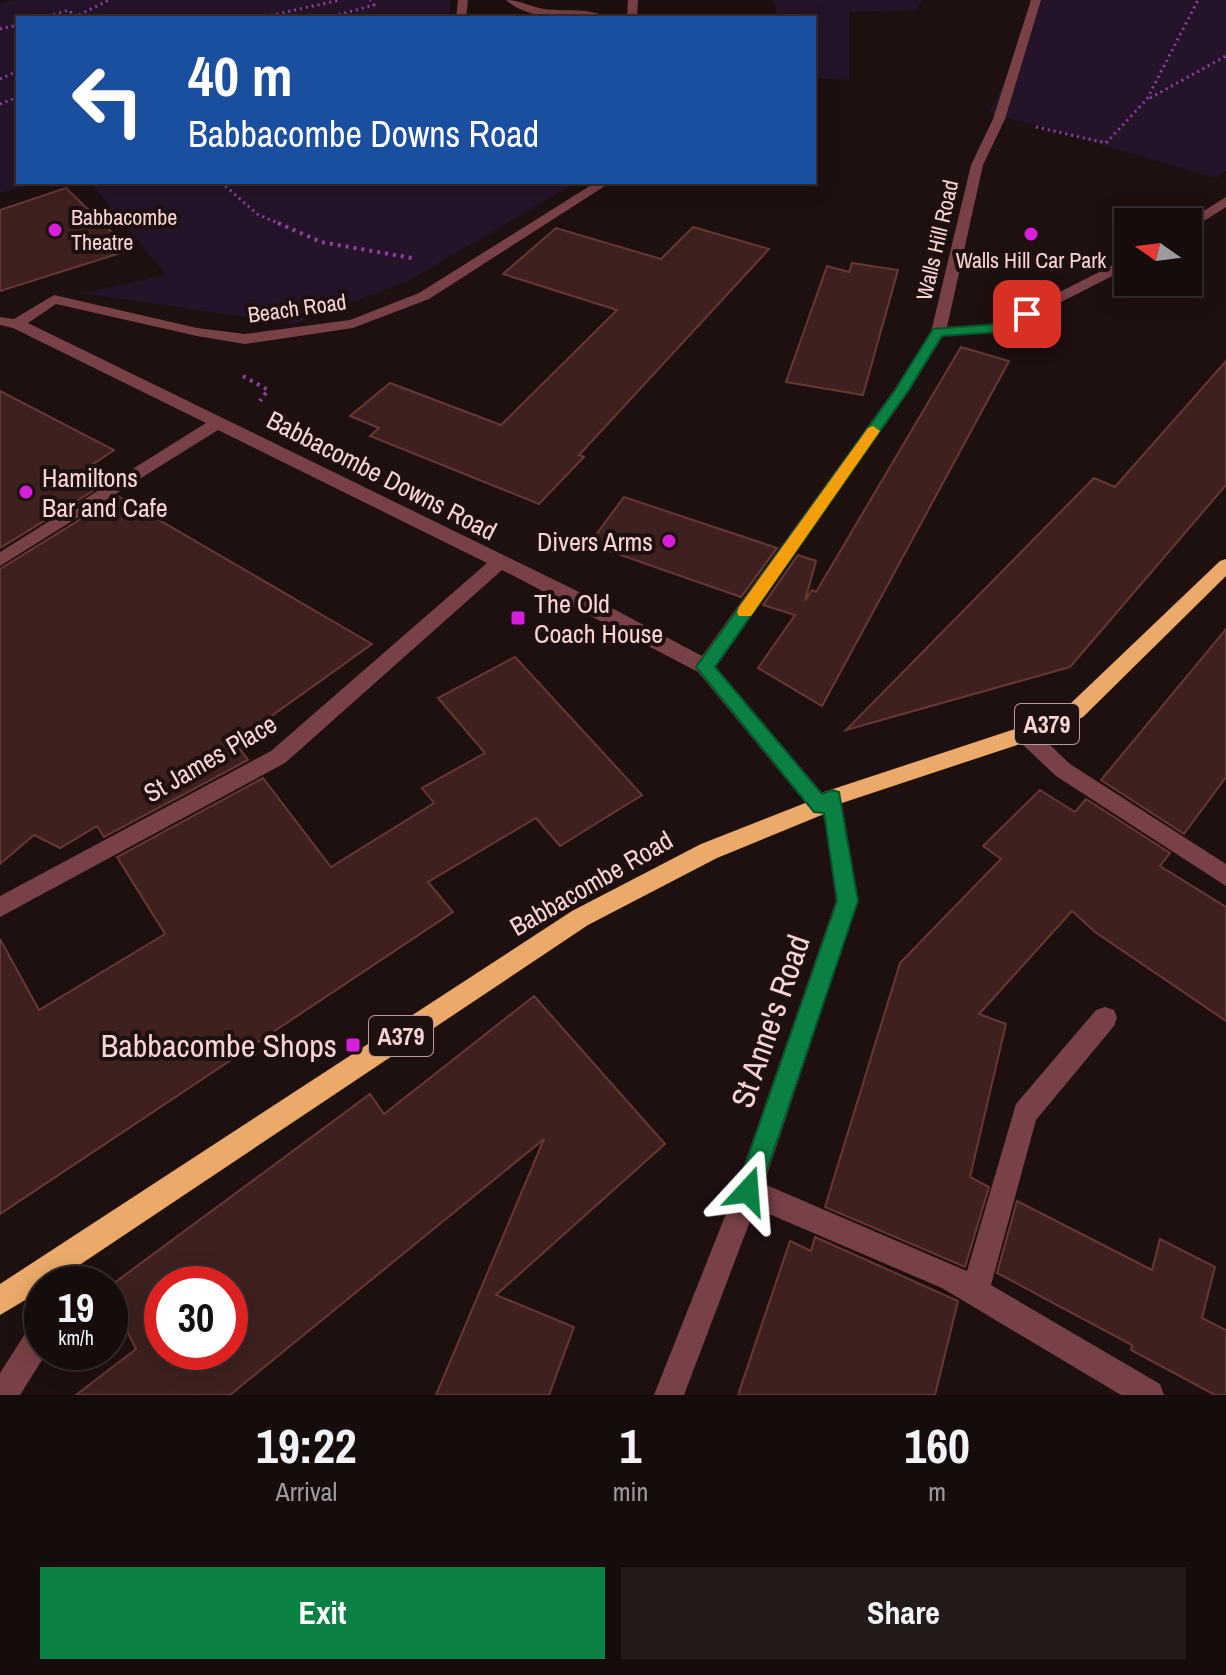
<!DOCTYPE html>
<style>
:root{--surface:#170c0c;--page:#241a1a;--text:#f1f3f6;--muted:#9e9b9d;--line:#362c2d;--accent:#0b8043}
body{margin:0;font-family:"Archivo Narrow",sans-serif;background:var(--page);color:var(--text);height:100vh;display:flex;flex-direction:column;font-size:30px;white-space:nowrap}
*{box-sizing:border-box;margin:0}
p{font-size:26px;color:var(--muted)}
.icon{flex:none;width:44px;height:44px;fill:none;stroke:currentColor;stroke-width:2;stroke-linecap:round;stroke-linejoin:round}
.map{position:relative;height:1395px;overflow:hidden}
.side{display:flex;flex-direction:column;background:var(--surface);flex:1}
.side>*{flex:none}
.guide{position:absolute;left:16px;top:16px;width:800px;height:168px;border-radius:0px;box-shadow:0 4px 20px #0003,0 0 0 2px var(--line);background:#1a4fa0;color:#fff;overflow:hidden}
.needle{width:52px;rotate:284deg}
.controls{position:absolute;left:1114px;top:208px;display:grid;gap:16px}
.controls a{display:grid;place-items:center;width:88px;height:88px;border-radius:0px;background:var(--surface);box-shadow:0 4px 20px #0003,0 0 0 2px var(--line);font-size:40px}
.speed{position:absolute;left:24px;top:1266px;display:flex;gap:16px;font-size:40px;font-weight:700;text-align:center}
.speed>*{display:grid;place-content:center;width:104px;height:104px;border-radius:50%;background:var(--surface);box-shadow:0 4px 20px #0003,0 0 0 2px var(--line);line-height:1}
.speed small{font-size:20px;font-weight:400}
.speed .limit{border:12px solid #d22;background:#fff;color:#111}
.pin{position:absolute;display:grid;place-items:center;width:68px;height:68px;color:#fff;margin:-34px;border-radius:16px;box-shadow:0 4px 12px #0006}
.me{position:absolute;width:88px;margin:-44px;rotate:19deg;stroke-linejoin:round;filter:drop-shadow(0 0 6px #0008)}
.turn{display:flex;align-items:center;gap:28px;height:168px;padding:0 40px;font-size:36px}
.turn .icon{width:104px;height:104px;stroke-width:2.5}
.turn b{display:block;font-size:56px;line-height:68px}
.eta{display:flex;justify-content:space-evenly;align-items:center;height:136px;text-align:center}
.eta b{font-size:48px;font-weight:800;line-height:56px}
.primary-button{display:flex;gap:16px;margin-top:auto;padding:16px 40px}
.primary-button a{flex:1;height:92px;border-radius:0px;background:var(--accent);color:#fff;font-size:32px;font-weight:800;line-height:92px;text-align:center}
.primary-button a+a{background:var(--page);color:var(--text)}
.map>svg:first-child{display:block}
.green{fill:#251429}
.building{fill:#3e211e;stroke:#673733;stroke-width:2;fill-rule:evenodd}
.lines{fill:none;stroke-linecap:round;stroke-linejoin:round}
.path-far1{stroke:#903ea3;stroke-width:3;stroke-dasharray:2 4;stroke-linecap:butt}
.path{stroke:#903ea3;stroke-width:4;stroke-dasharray:3 5;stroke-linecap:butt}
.minor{fill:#784146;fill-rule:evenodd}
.major{fill:#ebaa69;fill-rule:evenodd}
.route{fill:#0b8043;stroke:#07532c;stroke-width:2}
.slow{fill:#f59e0b}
.poi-dot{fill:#d61edb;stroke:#1f1010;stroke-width:3}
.labels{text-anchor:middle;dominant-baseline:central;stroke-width:8;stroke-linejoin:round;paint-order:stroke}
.far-poi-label{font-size:22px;fill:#f9d4d5;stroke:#1f1010;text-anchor:start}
.far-street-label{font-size:22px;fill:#f9d4d5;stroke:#1f1010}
.shield{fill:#1f1010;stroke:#b8999a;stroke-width:2}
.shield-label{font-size:24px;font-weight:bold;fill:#f9d4d5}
.street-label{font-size:26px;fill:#f9d4d5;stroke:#1f1010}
.poi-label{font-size:26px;fill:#f9d4d5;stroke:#1f1010;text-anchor:start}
.near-street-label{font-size:32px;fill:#f9d4d5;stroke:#1f1010}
.near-poi-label{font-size:32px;fill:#f9d4d5;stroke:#1f1010;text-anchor:end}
</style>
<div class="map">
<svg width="1226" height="1395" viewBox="0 0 1226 1395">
<rect width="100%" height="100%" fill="#1f1010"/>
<g class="green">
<path d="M 15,0 L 450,0 L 450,18 L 18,18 L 18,182 L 41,182 L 0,193 L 0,4 Z"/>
<path d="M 773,0 L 923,0 L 915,10 L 849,12 L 849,80 L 814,78 L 814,18 L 778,18 Z"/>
<path d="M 1042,0 L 1226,0 L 1226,171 L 1216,178 L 989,112 L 1017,60 Z"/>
<path d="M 90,182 L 577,182 L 408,281 L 294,324 L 82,293 L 166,275 Z"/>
</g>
<g class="building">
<path d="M 66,188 L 130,250 L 0,291 L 0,210 Z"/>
<path d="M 693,227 L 769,249 L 579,455 L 584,457 L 539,504 L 370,436 L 379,428 L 350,416 L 390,383 L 501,425 L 617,310 L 503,274 L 556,228 L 661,259 Z"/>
<path d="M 852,263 L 898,270 L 863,395 L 786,382 L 827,266 L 849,272 Z"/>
<path d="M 961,347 L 1009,361 L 822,706 L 758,668 L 795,615 L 763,605 L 798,555 L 816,561 L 805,601 L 812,590 L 816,592 Z"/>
<path d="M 1226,361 L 1226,485 L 1070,667 L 846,730 L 1094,478 L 1115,487 Z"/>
<path d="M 0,391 L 114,450 L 80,473 L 101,486 L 0,548 Z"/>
<path d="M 118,496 L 372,644 L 235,742 L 248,760 L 104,837 L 97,826 L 60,848 L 34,835 L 0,864 L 0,569 Z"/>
<path d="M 624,497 L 777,548 L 741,597 L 589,544 Z"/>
<path d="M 1226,629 L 1226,777 L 1184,834 L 1101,780 Z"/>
<path d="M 515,657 L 642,795 L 560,846 L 536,818 L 428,882 L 453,912 L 0,1214 L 0,939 L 39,1010 L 165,934 L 117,857 L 263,778 L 331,867 L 434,803 L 422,788 L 485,753 L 438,698 Z"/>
<path d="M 1040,790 L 1075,812 L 1086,799 L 1170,853 L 1160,866 L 1226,907 L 1226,1021 L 1095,932 L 1072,911 L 979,1014 L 1006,1024 L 970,1177 L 989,1187 L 965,1267 L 825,1207 L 900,963 L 1001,859 L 983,846 Z"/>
<path d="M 534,996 L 665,1144 L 496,1295 L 574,1327 L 549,1395 L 436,1395 L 544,1139 L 230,1395 L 76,1395 L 136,1349 L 110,1298 L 110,1286 L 370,1094 L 384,1114 ZM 162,1284 L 230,1284 L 230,1352 L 162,1352 Z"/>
<path d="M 1017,1201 L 1152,1270 L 1160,1239 L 1215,1267 L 1202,1318 L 1226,1330 L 1226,1395 L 1215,1395 L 1131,1350 L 1132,1345 L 997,1273 Z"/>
<path d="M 815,1237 L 958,1301 L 935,1395 L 738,1395 L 790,1241 L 811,1251 Z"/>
</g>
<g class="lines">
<g class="path-far1">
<path d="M 42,18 L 69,10 L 75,17 L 109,0"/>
<path d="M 259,18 L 340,0"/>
<path d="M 327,18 L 374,5 L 370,0"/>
<path d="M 0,29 L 18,25"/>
<path d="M 0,79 L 18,71"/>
<path d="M 1150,98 L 1226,56"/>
<path d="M 0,104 L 18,97"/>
<path d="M 1036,127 L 1106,143 L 1147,99 L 1198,0"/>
<path d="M 221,182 L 257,214 L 282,225"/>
</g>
<g class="path">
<path d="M 278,223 L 321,242 L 412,258"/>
<path d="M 243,376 L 268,390 L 260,401"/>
</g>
<g class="minor">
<path d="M 458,0 L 468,0 L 466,18 L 456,18 Z"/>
<path d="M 506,0 C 520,0 530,7 544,9 C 565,12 590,7 608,18 C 576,18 531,22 506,0 Z"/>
<path d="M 628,0 L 638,0 L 637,18 L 627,18 Z"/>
<path d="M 1031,0 L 1041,0 L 1005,119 L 983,165 L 947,327 L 996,324 L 1123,260 L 1128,259 L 1128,268 L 1004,331 L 943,336 L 909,391 L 716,667 L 823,794 L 832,789 L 840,792 L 858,901 L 764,1184 L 967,1271 L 1016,1104 L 1096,1010 L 1105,1007 L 1114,1010 L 1117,1018 L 1114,1026 L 1036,1120 L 991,1285 L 1160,1384 L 1164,1395 L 1121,1395 L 942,1288 L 755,1208 L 684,1395 L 654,1395 L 735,1191 L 836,901 L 824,814 L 813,812 L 698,672 L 502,570 L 285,763 L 0,917 L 0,896 L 271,751 L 487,563 L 218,430 L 0,566 L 0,552 L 206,423 L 13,328 L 0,325 L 0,317 L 14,319 L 54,295 L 197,328 L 245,334 L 350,320 L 419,293 L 596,182 L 611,182 L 429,299 L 353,328 L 245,344 L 197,336 L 56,304 L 28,323 L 608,606 L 702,656 L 894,390 L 931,332 L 971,165 L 993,119 Z"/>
<path d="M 1226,197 L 1226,207 L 1188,231 L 1186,222 Z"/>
<path d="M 1025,726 L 1032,728 L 1070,764 L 1226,864 L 1226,886 L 1056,776 L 1018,740 L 1015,734 L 1018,728 Z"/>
<path d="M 42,1319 L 42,1352 L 47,1352 L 20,1395 L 0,1395 L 0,1373 L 32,1323 Z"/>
</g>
<path class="major" d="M 1226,559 L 1226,576 L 1083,717 L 1032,740 L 839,804 L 829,812 L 717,858 L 588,925 L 51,1284 L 42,1284 L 42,1290 L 0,1315 L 0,1284 L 572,911 L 701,844 L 813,800 L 824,792 L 1018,728 L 1069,705 L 1220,561 Z"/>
</g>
<path class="route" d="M 1027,310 L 1034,314 L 1032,317 L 999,332 L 942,336 L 908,391 L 715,667 L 822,794 L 832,790 L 839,792 L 858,901 L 760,1191 L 756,1199 L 748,1203 L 739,1199 L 736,1191 L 837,901 L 824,813 L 814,812 L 696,667 L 895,390 L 933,329 L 997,324 Z"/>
<path class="slow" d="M 873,426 L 880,431 L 751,616 L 739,616 L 737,612 L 739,607 L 868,428 Z"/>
<g class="poi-dot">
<circle cx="55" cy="230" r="8"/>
<circle cx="1031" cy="234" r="8"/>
<circle cx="26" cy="492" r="8"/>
<circle cx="669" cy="541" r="8"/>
<rect x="510" y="610" width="16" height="16" rx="4"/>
<rect x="345" y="1037" width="16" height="16" rx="4"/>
</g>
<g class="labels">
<g class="far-poi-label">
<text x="71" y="217">Babbacombe<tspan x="71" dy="25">Theatre</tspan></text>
<text x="1031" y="260" text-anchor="middle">Walls Hill Car Park</text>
</g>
<g class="far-street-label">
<text transform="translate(937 240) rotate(-77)">Walls Hill Road</text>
<text transform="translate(297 308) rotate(-8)">Beach Road</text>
</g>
<g class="shield">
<rect x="1015" y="704" width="64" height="40" rx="6"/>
<rect x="369" y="1016" width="64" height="40" rx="6"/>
</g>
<g class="shield-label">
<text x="1047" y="724">A379</text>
<text x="401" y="1036">A379</text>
</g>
<g class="street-label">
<text transform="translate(382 475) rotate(27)">Babbacombe Downs Road</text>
<text transform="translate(210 758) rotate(-30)">St James Place</text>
<text transform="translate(591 883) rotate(-30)">Babbacombe Road</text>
</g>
<g class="poi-label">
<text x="42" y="477">Hamiltons<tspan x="42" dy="30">Bar and Cafe</tspan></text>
<text x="653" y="541" text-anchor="end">Divers Arms</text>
<text x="534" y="603">The Old<tspan x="534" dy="30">Coach House</tspan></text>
</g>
<g class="near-street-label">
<text transform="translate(770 1021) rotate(-71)">St Anne's Road</text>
</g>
<g class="near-poi-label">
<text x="337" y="1045">Babbacombe Shops</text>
</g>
</g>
</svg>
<div class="controls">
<a><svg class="needle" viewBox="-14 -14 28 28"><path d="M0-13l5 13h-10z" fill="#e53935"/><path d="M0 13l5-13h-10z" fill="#9e9b9d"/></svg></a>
</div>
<div class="speed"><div>19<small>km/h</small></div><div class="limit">30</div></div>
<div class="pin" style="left:1027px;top:314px;background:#d93025"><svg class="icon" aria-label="arrive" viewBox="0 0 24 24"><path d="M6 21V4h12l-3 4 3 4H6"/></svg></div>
<svg class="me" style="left:748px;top:1191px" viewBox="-20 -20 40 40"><path d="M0-17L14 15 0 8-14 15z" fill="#0b8043" stroke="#fff" stroke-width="4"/></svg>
<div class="guide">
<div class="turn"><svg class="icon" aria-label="left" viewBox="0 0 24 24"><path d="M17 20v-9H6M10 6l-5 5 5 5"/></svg><div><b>40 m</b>Babbacombe Downs Road</div></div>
</div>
</div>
<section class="side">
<div class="eta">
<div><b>19:22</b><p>Arrival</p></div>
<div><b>1</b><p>min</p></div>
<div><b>160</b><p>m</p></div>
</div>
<div class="primary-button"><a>Exit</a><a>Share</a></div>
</section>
